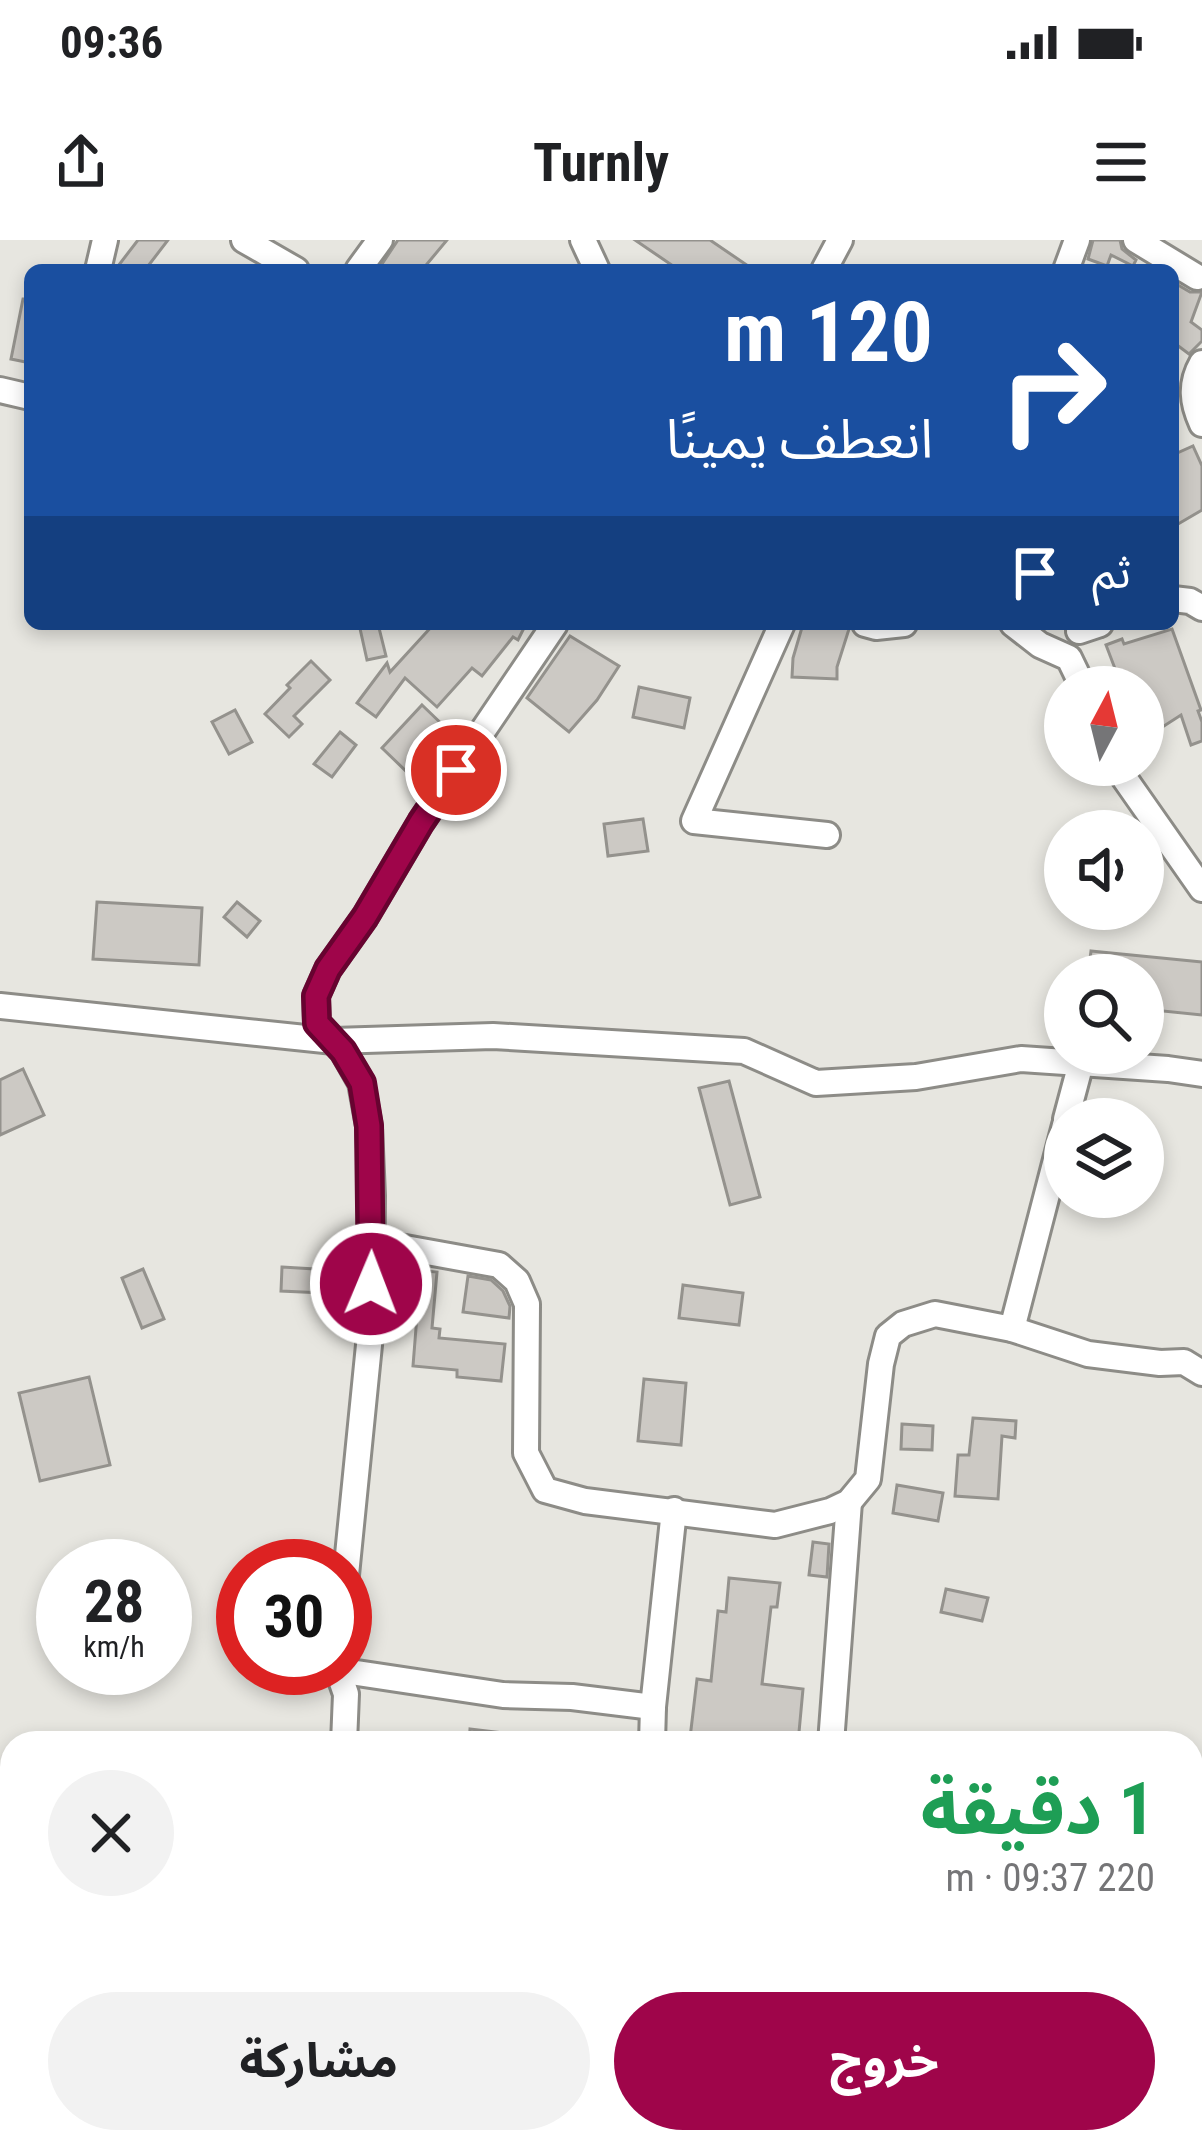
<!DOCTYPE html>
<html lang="ar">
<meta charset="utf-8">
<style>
:root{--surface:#fff;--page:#f2f2f2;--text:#202124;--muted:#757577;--accent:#9f054a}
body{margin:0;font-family:"Roboto Condensed","Noto Sans Arabic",sans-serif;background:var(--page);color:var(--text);direction:rtl;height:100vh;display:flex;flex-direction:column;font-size:45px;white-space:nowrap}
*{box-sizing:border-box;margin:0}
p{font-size:39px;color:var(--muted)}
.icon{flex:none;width:66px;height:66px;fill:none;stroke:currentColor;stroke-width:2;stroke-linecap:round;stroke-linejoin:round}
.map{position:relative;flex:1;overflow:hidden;direction:ltr}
.panel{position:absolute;left:0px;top:1491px;width:1203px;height:423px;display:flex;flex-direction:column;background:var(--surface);border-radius:36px 36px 0 0;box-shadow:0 6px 18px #0003;direction:rtl}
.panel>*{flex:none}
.banner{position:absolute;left:24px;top:24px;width:1155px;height:366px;border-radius:18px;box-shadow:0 6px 18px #0003;direction:rtl;background:#1a4fa0;color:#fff;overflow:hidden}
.needle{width:78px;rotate:7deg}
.fabs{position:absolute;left:1044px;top:426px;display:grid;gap:24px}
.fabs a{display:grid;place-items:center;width:120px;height:120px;border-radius:50%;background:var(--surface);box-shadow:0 6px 18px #0003;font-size:60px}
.speed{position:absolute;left:36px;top:1299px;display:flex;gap:24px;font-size:60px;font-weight:700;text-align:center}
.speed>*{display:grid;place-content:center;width:156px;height:156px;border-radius:50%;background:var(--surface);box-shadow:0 6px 18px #0003;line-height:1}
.speed small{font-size:30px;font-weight:400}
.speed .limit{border:18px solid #d22;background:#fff;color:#111}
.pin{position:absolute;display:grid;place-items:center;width:102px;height:102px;color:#fff;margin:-51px;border:6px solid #fff;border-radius:50%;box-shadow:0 3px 12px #0007}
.me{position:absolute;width:132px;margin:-66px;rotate:1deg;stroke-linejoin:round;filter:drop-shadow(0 0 9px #0008)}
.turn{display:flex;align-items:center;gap:42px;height:252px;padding:0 48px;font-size:54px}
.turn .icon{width:156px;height:156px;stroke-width:2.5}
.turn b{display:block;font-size:84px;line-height:102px}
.then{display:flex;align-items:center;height:114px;padding:0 48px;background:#0003;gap:24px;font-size:45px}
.round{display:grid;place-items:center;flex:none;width:126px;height:126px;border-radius:63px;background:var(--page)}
.headline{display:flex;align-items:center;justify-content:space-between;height:204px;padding:0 48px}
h1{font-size:72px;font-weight:700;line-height:90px;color:#1e9e55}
.action{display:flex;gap:24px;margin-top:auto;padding:24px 48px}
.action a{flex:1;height:138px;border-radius:72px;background:var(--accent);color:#fff;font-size:48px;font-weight:700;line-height:138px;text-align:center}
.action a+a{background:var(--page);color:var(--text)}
.status{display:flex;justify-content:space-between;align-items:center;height:84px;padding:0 60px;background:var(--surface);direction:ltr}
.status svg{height:33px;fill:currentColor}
header{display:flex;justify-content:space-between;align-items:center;height:156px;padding:0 48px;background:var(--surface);font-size:54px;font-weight:700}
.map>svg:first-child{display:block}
.building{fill:#ccc9c4;stroke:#94928d;stroke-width:3}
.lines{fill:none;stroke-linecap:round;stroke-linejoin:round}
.minor-casing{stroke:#8d8c87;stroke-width:30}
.minor{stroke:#fff;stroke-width:24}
.route-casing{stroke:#670330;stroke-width:30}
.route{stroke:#9f054a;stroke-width:21}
</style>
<div class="status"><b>09:36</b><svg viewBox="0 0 49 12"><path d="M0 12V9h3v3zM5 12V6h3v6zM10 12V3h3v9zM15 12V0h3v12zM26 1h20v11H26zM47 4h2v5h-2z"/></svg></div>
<header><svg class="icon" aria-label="menu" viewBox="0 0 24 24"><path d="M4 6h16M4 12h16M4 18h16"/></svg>Turnly<svg class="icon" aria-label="share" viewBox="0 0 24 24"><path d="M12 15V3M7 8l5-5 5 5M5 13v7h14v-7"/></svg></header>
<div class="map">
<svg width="1202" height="1912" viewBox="0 0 1202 1912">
<rect width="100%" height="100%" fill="#e7e6e0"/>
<g class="building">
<path d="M 138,0 L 168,0 L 145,30 L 115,30 Z"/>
<path d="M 398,0 L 447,0 L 422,30 L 378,30 Z"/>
<path d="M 635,0 L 710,0 L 754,30 L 679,30 Z"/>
<path d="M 1093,0 L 1120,0 L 1122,9 L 1136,20 L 1133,26 L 1111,15 L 1107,26 L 1088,19 Z"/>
<path d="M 1173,42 L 1190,52 L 1202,52 L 1191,82 L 1202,90 L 1202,101 L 1189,114 L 1173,102 Z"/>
<path d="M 23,59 L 30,59 L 30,123 L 11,119 Z"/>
<path d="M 1193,206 L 1202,226 L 1202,270 L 1173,287 L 1173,215 Z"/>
<path d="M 359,384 L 378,384 L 386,416 L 367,420 Z"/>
<path d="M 434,384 L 526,384 L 518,400 L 513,397 L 482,436 L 472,428 L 437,467 L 405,438 L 376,477 L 357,463 L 387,423 L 390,432 Z"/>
<path d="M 803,384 L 832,384 L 849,389 L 837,427 L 837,439 L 792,437 L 793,418 Z"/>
<path d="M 1172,389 L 1201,470 L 1198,471 L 1202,482 L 1202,501 L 1191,505 L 1181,475 L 1150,495 L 1143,483 L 1143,447 L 1122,447 L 1106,405 L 1122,399 L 1124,404 Z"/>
<path d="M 570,396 L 619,426 L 597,460 L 569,492 L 527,458 Z"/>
<path d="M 311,421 L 330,440 L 294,476 L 302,484 L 289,497 L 265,474 L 290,448 L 287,445 Z"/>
<path d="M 639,447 L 690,458 L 684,488 L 633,477 Z"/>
<path d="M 422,465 L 448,490 L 408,533 L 382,508 Z"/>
<path d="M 235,470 L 252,502 L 229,514 L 212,482 Z"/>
<path d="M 340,492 L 356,505 L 332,537 L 314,524 Z"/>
<path d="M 643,579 L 648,611 L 608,616 L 604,584 Z"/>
<path d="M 97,662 L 202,668 L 199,725 L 93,719 Z"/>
<path d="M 237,662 L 260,681 L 247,697 L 224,677 Z"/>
<path d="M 1091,711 L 1202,722 L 1202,775 L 1143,769 L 1143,735 L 1088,735 Z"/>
<path d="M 23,829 L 44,875 L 0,895 L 0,840 Z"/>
<path d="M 729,841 L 760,957 L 730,965 L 699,848 Z"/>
<path d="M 282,1027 L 347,1031 L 345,1054 L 281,1051 Z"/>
<path d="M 143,1029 L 164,1079 L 142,1088 L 122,1038 Z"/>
<path d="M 403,1029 L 437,1032 L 432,1088 L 440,1089 L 439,1098 L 505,1104 L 501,1141 L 457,1137 L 457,1130 L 413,1126 L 418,1063 L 400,1061 Z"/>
<path d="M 468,1036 L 491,1040 L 503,1051 L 510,1066 L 509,1078 L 463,1072 Z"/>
<path d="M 683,1045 L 743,1053 L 739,1085 L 679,1078 Z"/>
<path d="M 89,1137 L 110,1225 L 40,1241 L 19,1153 Z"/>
<path d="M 644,1139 L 686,1143 L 681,1205 L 638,1201 Z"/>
<path d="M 973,1178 L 1016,1181 L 1015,1198 L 1002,1196 L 998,1259 L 955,1256 L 958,1215 L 969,1215 Z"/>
<path d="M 902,1184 L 933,1186 L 932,1210 L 901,1209 Z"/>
<path d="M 897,1245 L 943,1253 L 938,1281 L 893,1273 Z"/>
<path d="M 813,1302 L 829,1304 L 827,1337 L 809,1335 Z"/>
<path d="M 729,1338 L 780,1343 L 777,1367 L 771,1367 L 762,1444 L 803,1449 L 798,1503 L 735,1500 L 735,1503 L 690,1498 L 697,1439 L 711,1441 L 718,1371 L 726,1372 Z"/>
<path d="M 946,1349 L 988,1358 L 982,1381 L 941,1372 Z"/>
<path d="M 470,1489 L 511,1494 L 511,1503 L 469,1503 Z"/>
</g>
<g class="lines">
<defs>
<g id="minor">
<path d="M 244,0 L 296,30"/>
<path d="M 583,0 L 597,30"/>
<path d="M 1136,0 L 1197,37"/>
<path d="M 98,30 L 105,0"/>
<path d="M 358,30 L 380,0"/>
<path d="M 824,30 L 840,0"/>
<path d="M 1066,30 L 1077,0"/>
<path d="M 1202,123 C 1190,144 1192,162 1202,184"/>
<path d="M 0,150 L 30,157"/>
<path d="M 1173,359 L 1190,361 L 1202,368"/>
<path d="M 782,384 L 694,581 L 827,595"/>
<path d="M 865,384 L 876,387 L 904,384"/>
<path d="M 1013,384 L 1040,405 L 1069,418 L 1083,447"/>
<path d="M 1079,391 L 1100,384"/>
<path d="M 1119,525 L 1125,539 L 1202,649"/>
<path d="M 0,766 L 334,801 L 493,796 L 744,811 L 816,843 L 916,837 L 1021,819 L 1168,829 L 1202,834"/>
<path d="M 1066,879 L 1081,823"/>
<path d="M 372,1002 L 499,1025 L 517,1041 L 527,1064 L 526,1213 L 545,1250 L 585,1261 L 775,1285 L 830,1271 L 849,1262 L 868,1239 L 881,1124 L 888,1096 L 903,1084 L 935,1074 L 1012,1089 L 1088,1114 L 1160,1123 L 1184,1122 L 1202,1133"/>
<path d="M 1012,1089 L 1065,885"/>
<path d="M 345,1345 L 371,1085 L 372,956 L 369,886 L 361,843 L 343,811 L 317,783 L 316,756 L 328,729 L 365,677 L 421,582 L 555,384"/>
<path d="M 337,1428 L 346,1454 L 344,1503"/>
<path d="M 337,1430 L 503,1455 L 572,1457 L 653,1467"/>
<path d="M 652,1503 L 653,1467 L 674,1270"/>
<path d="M 831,1503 L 849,1262"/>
<path d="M 578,1902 L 683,1912"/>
<path d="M 309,1912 L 310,1902"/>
</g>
</defs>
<use href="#minor" class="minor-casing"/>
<use href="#minor" class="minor"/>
</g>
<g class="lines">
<defs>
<path id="route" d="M 371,1044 L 369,886 L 362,843 L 343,811 L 317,783 L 316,756 L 328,729 L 365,677 L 421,582 L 456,530"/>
</defs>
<use href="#route" class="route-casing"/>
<use href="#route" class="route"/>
</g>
</svg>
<div class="fabs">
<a><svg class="needle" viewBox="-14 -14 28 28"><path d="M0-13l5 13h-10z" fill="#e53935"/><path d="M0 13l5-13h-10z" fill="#757577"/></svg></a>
<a><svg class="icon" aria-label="sound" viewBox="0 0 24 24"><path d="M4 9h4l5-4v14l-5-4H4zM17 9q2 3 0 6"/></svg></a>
<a><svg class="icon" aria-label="search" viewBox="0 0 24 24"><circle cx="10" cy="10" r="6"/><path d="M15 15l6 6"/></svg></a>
<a><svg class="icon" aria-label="layers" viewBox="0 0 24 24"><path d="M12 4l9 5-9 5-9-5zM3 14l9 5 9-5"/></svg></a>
</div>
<div class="speed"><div>28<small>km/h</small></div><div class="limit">30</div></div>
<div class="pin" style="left:456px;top:530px;background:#d93025"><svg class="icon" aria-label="arrive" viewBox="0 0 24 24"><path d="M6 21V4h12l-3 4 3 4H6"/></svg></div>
<svg class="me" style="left:371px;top:1044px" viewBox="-20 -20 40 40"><circle r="17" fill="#9f054a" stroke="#fff" stroke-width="3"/><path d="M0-11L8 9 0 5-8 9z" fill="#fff"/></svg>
<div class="banner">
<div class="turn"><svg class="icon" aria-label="right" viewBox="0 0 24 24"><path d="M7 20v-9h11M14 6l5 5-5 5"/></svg><div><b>120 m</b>انعطف يمينًا</div></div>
<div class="then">ثم<svg class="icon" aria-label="arrive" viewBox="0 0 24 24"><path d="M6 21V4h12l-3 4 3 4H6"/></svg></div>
</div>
<section class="panel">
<div class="headline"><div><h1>1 دقيقة</h1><p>220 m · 09:37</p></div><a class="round"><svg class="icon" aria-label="close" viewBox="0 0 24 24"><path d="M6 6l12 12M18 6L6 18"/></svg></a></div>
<div class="action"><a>خروج</a><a>مشاركة</a></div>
</section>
</div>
